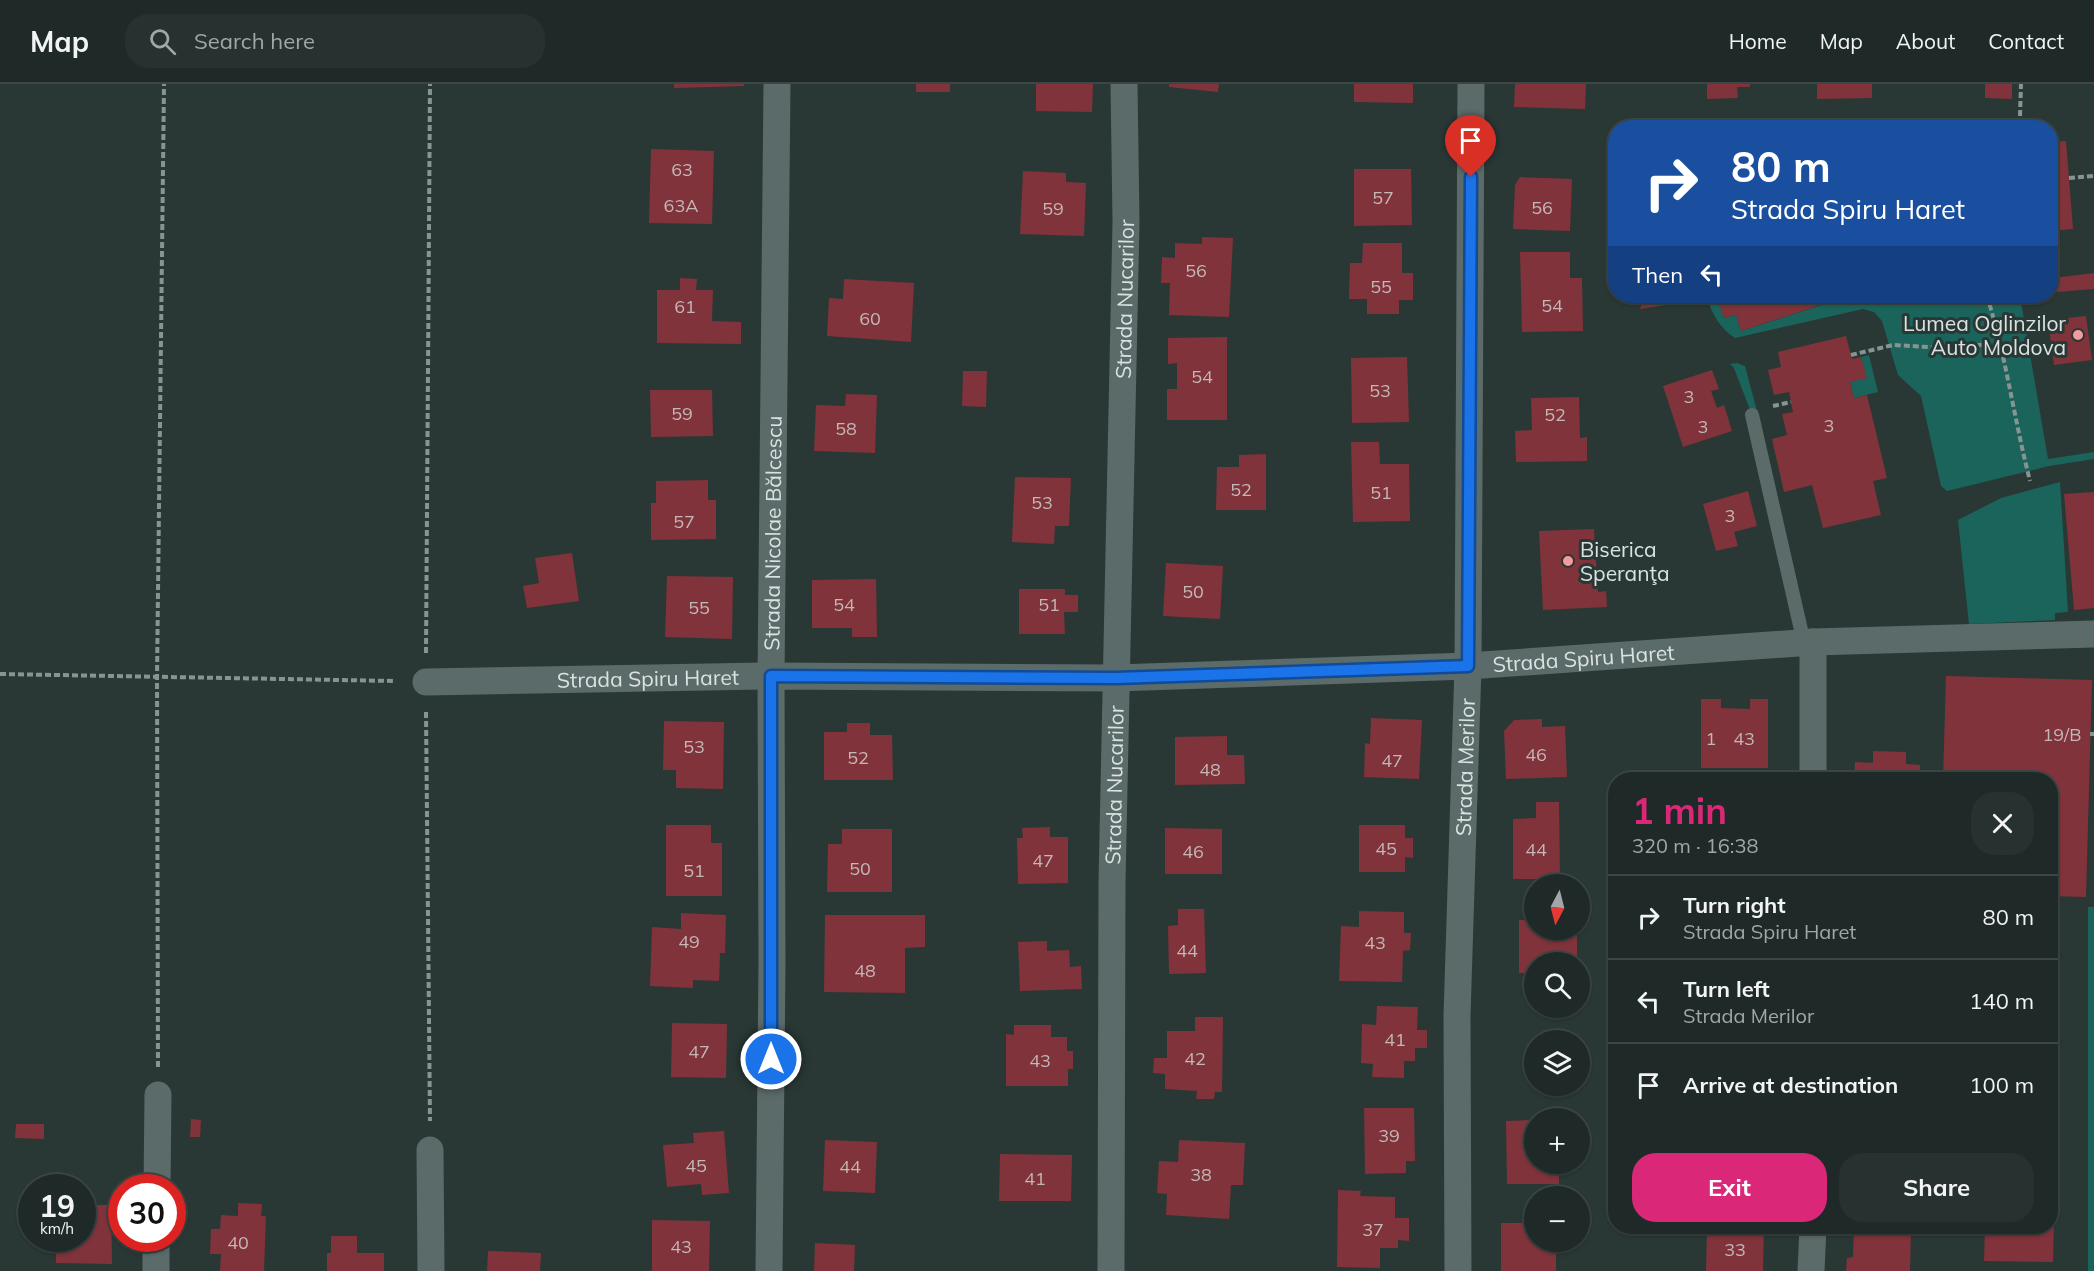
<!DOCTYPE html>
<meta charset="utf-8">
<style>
:root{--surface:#1f2a28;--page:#273230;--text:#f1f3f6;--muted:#a1a7a8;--line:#3c4645;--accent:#db2777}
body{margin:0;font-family:Mulish,sans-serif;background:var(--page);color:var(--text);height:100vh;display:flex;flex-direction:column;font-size:22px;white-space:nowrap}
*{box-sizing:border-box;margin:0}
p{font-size:20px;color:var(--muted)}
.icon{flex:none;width:33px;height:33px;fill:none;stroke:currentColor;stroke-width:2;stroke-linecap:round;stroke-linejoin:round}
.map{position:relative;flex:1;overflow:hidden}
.panel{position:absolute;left:1608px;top:688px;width:450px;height:462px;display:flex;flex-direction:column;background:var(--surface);border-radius:24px;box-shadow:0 2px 4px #0004,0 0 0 2px var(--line)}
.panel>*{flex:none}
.banner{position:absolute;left:1608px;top:36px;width:450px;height:183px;border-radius:24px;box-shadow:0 2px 4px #0004,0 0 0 2px var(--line);background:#1a4fa0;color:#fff;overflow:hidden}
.needle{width:39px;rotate:187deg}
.fabs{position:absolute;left:1524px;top:790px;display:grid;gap:12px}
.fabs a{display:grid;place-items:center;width:66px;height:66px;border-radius:50%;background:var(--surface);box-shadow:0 2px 4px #0004,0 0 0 2px var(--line);font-size:30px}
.speed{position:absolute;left:18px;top:1090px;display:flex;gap:12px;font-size:30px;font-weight:700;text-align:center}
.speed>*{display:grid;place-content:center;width:78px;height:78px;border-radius:50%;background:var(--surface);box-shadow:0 2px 4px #0004,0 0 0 2px var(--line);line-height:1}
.speed small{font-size:15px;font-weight:400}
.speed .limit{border:9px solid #d22;background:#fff;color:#111}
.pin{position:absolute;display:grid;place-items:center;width:51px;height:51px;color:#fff;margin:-62px -26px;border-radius:50% 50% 50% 0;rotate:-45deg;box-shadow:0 0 6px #0007}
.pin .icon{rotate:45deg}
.me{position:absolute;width:66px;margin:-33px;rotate:0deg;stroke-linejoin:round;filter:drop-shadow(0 0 4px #0008)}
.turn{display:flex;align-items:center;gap:21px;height:126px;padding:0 24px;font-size:27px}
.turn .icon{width:78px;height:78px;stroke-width:2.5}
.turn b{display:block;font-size:42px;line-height:51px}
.then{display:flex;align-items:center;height:57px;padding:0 24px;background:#0003;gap:12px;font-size:22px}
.round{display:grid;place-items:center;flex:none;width:63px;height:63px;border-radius:24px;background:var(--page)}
.head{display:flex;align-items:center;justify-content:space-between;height:102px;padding:0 24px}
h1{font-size:36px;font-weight:700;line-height:45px;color:var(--accent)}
.button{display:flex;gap:12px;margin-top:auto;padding:12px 24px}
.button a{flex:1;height:69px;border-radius:24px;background:var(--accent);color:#fff;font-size:24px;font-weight:700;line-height:69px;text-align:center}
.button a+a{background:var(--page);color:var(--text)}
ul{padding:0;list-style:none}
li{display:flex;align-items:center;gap:18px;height:84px;padding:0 24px;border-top:2px solid var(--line)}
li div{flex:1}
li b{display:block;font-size:22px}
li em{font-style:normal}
header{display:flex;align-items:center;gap:36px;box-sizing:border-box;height:84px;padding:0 30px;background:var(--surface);border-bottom:2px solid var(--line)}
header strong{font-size:28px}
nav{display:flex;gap:33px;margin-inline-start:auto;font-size:21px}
.search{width:420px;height:54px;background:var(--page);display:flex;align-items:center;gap:15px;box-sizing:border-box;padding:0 21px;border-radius:24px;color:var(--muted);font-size:22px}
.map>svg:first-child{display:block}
.green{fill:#1b645c}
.building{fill:#80333a}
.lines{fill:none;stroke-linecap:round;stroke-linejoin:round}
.path{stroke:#889491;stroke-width:4;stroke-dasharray:6 3;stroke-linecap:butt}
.lane{stroke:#5b6b69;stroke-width:14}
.street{stroke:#5b6b69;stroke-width:27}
.route-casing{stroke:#114b97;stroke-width:15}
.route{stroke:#1a73e8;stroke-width:10}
.poi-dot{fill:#f59b9f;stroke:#293835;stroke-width:2}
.labels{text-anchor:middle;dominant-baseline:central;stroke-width:6;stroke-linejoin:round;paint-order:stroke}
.number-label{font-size:18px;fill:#c4b7b7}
.street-label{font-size:21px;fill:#dae3e1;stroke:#293835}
.poi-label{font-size:21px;fill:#dae3e1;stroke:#293835;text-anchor:end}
</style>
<header>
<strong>Map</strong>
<div class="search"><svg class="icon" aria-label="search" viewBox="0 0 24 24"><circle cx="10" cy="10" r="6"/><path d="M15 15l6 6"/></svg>Search here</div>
<nav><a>Home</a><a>Map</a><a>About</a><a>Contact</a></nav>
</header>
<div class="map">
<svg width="2094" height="1187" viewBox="0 0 2094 1187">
<rect width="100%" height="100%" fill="#293835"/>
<g class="green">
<path d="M 1706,212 L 1716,212 L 1724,234 L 1736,231 L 1741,247 L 1850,212 L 2020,212 L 2048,375 L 2094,368 L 2094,375 L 2049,382 L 1947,407 L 1941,402 L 1921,312 L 1898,291 L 1882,237 L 1874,228 L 1863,225 L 1735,254 C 1719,244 1712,229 1706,212 Z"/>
<path d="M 1869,271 L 1878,308 L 1854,314 L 1850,298 L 1866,294 L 1861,273 Z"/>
<path d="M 1737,279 L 1745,282 L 1758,331 L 1752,331 L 1734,284 L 1730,280 Z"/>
<path d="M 2060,398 L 2068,528 L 2055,529 L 2055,536 L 1969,540 L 1958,436 L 2001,414 Z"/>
<rect x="2088" y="823" width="6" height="364"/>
</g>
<g class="building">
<path d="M 674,0 L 744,0 L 744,2 L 674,4 Z"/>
<rect x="916" y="0" width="34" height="8"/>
<path d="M 1036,0 L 1093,0 L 1092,28 L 1036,27 Z"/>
<path d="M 1169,0 L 1219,0 L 1218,8 L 1169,3 Z"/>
<path d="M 1354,0 L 1413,0 L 1413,19 L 1354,18 Z"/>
<path d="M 1515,0 L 1586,0 L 1585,25 L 1514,23 Z"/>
<path d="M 1707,0 L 1750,0 L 1750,3 L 1737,3 L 1738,14 L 1707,15 Z"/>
<path d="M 1817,0 L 1872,0 L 1872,14 L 1817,15 Z"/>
<path d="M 1985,0 L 2012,0 L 2012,15 L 1985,14 Z"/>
<path d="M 2066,57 L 2073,145 L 2050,147 L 2050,58 Z"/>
<path d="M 651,65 L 714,67 L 712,140 L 649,139 Z"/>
<path d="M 1354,85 L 1411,85 L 1412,141 L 1354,142 Z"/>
<path d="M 1023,87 L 1066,89 L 1066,98 L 1086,99 L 1084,152 L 1020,150 Z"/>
<path d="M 1520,93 L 1572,95 L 1570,147 L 1513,145 L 1515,101 Z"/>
<path d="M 1202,153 L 1233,154 L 1229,233 L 1169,231 L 1170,199 L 1161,199 L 1162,173 L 1175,174 L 1175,159 L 1202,160 Z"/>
<path d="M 1363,159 L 1402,159 L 1402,189 L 1413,189 L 1413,216 L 1399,216 L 1399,230 L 1367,230 L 1367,215 L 1349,215 L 1350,179 L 1362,179 Z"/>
<path d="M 1520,168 L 1570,168 L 1570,194 L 1582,194 L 1583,247 L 1522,248 Z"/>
<path d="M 2094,189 L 2094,205 L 2056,208 L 2054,194 Z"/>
<path d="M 680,194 L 697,195 L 696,206 L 713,206 L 712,237 L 741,238 L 741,260 L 657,259 L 657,206 L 680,206 Z"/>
<path d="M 844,195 L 914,199 L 911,258 L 827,252 L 829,214 L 843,215 Z"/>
<path d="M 1644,212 L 1677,212 L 1679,219 L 1640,225 Z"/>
<path d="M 1716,212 L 1848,212 L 1741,247 L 1736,231 L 1724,234 Z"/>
<path d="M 2086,232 L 2092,276 L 2054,281 L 2048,236 Z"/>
<path d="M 1846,252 L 1852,275 L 1861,273 L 1867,294 L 1850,298 L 1854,314 L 1867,311 L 1887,394 L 1873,397 L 1881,431 L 1823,444 L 1812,401 L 1784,408 L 1772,355 L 1787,351 L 1782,330 L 1793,328 L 1789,308 L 1774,311 L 1768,286 L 1781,283 L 1778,268 Z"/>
<path d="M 1227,253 L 1227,336 L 1167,336 L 1167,305 L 1177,305 L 1177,279 L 1168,280 L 1168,254 Z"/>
<path d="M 1407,273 L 1409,338 L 1352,339 L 1351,274 Z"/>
<path d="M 1712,286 L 1719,305 L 1711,307 L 1717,324 L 1724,321 L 1732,347 L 1683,363 L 1663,302 Z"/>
<path d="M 963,287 L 987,287 L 986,323 L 962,322 Z"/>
<path d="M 650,306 L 712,306 L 713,352 L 651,353 Z"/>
<path d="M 846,310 L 877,311 L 875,369 L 814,367 L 816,321 L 845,322 Z"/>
<path d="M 1579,313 L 1580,354 L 1587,353 L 1587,377 L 1516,378 L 1515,347 L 1532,346 L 1531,314 Z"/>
<path d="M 1351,358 L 1379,358 L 1380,380 L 1409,380 L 1410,437 L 1353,438 Z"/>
<path d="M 1266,370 L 1266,426 L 1216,426 L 1217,383 L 1239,383 L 1239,371 Z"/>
<path d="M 1015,393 L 1071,394 L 1069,442 L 1055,442 L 1054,460 L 1012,458 Z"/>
<path d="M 708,396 L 708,416 L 716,416 L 716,455 L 651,456 L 651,419 L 656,419 L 656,397 Z"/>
<path d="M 1748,407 L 1757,442 L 1734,448 L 1738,462 L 1716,467 L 1703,420 Z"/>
<path d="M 2094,408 L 2094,524 L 2074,526 L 2064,410 Z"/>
<path d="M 1594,445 L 1598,508 L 1606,507 L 1607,523 L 1543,526 L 1539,447 Z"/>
<path d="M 572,469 L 579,517 L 527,524 L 523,502 L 539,499 L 535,474 Z"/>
<path d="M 1166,479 L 1223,482 L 1220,535 L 1163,532 Z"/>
<path d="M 667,492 L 733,493 L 732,555 L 665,553 Z"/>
<path d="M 876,495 L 877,553 L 852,553 L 852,544 L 812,544 L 812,496 Z"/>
<path d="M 1019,505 L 1065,505 L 1065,511 L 1078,511 L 1078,528 L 1064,528 L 1065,550 L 1019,550 Z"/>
<path d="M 1946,592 L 2092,596 L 2086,813 L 2050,812 L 2050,696 L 1943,696 Z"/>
<path d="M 1701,615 L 1721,615 L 1721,624 L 1750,625 L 1750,615 L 1768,615 L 1768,684 L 1701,684 Z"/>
<path d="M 1371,634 L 1422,636 L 1419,695 L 1364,693 L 1365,659 L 1370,660 Z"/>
<path d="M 1542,635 L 1542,643 L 1565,642 L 1567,693 L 1506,695 L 1504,647 L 1514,636 Z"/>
<path d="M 664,637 L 724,638 L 723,705 L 676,704 L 676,686 L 663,686 Z"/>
<path d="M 847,639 L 870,639 L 870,651 L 892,651 L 893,696 L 824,696 L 824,648 L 847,648 Z"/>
<path d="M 1227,652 L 1227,671 L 1244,671 L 1245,700 L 1175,701 L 1175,653 Z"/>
<path d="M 1873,667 L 1906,668 L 1906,680 L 1920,681 L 1920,696 L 1854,696 L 1855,678 L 1873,679 Z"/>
<path d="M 1536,718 L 1559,718 L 1560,795 L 1513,795 L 1513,735 L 1536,734 Z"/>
<path d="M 666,741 L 711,741 L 711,759 L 722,759 L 722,812 L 666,812 Z"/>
<path d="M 1359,741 L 1405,741 L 1405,754 L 1413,754 L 1413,774 L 1405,773 L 1405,788 L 1359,788 Z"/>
<path d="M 1050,743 L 1050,753 L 1068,753 L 1068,799 L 1018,800 L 1017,754 L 1023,754 L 1022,744 Z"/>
<path d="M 1165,744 L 1222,745 L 1222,790 L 1165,790 Z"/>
<path d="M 842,745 L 892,745 L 892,808 L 827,808 L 828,760 L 842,760 Z"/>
<path d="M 1178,825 L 1204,825 L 1206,889 L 1169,890 L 1168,842 L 1178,841 Z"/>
<path d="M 1359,827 L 1404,828 L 1404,849 L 1411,849 L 1410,866 L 1403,867 L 1402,898 L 1339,897 L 1341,842 L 1359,843 Z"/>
<path d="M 681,829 L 726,831 L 725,869 L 720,869 L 719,897 L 693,896 L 693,904 L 650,902 L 652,843 L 681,845 Z"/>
<path d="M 825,831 L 925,831 L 925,863 L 905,864 L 905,909 L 824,908 Z"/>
<path d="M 1519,836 L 1534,836 L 1534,846 L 1577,846 L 1577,879 L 1534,879 L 1534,889 L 1519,889 Z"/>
<path d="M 1047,857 L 1047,867 L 1069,866 L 1070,883 L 1081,882 L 1082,905 L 1020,907 L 1018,858 Z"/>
<path d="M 1377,922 L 1418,923 L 1417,946 L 1427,946 L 1427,964 L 1415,964 L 1415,977 L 1404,977 L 1404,994 L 1372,993 L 1373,980 L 1361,979 L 1362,940 L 1376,941 Z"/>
<path d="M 1195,933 L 1223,933 L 1222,1008 L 1215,1008 L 1214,1015 L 1196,1015 L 1197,1007 L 1165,1005 L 1165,990 L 1153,989 L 1154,974 L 1167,974 L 1167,947 L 1195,947 Z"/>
<path d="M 672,939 L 727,940 L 726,994 L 671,993 Z"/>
<path d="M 1014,941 L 1051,941 L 1051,953 L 1067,953 L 1067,967 L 1073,967 L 1073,985 L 1068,985 L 1068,1002 L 1006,1002 L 1006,950 L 1014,951 Z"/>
<path d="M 1609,955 L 1616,955 L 1616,1002 L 1608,1002 Z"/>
<path d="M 1364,1024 L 1414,1024 L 1415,1077 L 1406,1077 L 1406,1089 L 1365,1090 Z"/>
<path d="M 2050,1032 L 2057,1033 L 2053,1178 L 1984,1177 L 1985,1143 L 2050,1143 Z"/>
<path d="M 191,1035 L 201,1036 L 200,1053 L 190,1053 Z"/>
<path d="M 1534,1036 L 1534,1080 L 1559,1080 L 1559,1100 L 1507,1100 L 1506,1037 Z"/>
<path d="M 16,1040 L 44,1040 L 44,1055 L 15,1054 Z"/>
<path d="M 724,1047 L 729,1109 L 702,1111 L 701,1100 L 667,1103 L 663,1061 L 694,1059 L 693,1049 Z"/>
<path d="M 825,1056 L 877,1058 L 875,1109 L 823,1107 Z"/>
<path d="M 1179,1056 L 1245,1059 L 1243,1101 L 1231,1101 L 1229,1135 L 1166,1131 L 1167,1110 L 1157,1109 L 1159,1077 L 1178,1078 Z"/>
<path d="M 1000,1070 L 1072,1071 L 1071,1117 L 999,1117 Z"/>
<path d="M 1338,1106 L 1361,1107 L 1360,1112 L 1395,1113 L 1395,1134 L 1409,1134 L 1409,1157 L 1398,1156 L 1398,1164 L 1380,1164 L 1380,1184 L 1337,1183 Z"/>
<path d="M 238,1119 L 262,1120 L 261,1132 L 266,1132 L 264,1187 L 220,1187 L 221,1170 L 210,1170 L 211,1145 L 220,1145 L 221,1131 L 238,1132 Z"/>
<path d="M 82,1121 L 111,1121 L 112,1180 L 56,1179 L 56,1155 L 82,1155 Z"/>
<path d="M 652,1136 L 710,1137 L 709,1187 L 652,1187 Z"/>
<path d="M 1501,1139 L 1534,1139 L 1534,1158 L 1556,1158 L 1556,1187 L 1501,1187 Z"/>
<path d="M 1707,1143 L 1764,1143 L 1763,1187 L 1706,1187 Z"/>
<path d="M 1854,1143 L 1911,1143 L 1910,1187 L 1846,1187 L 1847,1174 L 1853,1173 Z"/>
<path d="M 331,1152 L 357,1152 L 357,1169 L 384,1169 L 384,1187 L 327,1187 L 327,1169 L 331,1169 Z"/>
<path d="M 815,1159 L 855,1161 L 854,1187 L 814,1187 Z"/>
<path d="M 488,1167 L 541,1169 L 540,1187 L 487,1187 Z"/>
</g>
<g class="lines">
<g class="path">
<path d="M 2020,32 L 2021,0"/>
<path d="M 2069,94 L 2094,92"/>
<path d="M 1987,212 C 2006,272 2014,335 2030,397"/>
<path d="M 1851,271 L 1893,261 L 1946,264 L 2001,259"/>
<path d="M 1773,322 L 1791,318"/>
<path d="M 426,569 L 430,0"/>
<path d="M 0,590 L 396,597"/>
<path d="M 426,628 L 430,1037"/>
<path d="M 2090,650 L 2094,650"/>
<path d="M 158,983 L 157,593 L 164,0"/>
</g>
<path class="lane" d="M 1752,331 L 1804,559"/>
<g class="street">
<path id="s1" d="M 426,598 L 771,592 L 1116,594 L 1468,582 L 1813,558 L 2094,550"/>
<path d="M 1813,696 L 1813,558"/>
<path d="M 430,1066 L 431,1187"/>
<path d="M 157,1104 L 158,1011"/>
<path d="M 156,1187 L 156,1155"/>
<path id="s2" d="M 769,1187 L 772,879 L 771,592 L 777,0"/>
<path id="s3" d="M 1111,1187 L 1112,798 L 1126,138 L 1124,0"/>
<path id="s4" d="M 1458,1187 L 1457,932 L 1468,582 L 1471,0"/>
<path d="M 1811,1187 L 1813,1143"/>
</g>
</g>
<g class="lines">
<defs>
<path id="route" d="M 771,975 L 771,592 L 1116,594 L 1468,582 L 1471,93"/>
</defs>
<use href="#route" class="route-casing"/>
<use href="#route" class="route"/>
</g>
<g class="poi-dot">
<circle cx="2078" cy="251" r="6"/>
<circle cx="1568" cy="477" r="6"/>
</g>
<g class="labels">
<g class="number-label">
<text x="682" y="85">63</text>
<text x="1383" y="113">57</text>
<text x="681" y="121">63A</text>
<text x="1542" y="123">56</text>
<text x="1053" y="124">59</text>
<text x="1196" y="186">56</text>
<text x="1381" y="202">55</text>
<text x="1552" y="221">54</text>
<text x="685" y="222">61</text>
<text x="870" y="234">60</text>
<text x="1202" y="292">54</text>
<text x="1380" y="306">53</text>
<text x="1689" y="312">3</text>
<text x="682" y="329">59</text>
<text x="1555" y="330">52</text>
<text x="1829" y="341">3</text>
<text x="1703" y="342">3</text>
<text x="846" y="344">58</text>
<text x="1241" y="405">52</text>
<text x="1381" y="408">51</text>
<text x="1042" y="418">53</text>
<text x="1730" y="431">3</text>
<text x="684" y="437">57</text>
<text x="1193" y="507">50</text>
<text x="844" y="520">54</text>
<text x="1049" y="520">51</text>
<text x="699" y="523">55</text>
<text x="2062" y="650">19/B</text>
<text x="1711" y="654">1</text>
<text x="1744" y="654">43</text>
<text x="694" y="662">53</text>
<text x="1536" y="670">46</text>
<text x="858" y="673">52</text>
<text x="1392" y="676">47</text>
<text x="1210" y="685">48</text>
<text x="1386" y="764">45</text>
<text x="1536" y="765">44</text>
<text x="1193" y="767">46</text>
<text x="1043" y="776">47</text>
<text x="860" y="784">50</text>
<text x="694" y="786">51</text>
<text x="689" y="857">49</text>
<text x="1375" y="858">43</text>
<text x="1187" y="866">44</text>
<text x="865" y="886">48</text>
<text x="1395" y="955">41</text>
<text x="699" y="967">47</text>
<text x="1195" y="974">42</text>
<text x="1040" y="976">43</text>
<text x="1389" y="1051">39</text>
<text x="696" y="1081">45</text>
<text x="850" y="1082">44</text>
<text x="1201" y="1090">38</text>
<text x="1035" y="1094">41</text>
<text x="1373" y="1145">37</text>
<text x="238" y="1158">40</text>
<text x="681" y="1162">43</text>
<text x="1735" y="1165">33</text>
</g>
<g class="street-label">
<text stroke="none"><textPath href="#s3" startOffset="972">Strada Nucarilor</textPath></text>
<text stroke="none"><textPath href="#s2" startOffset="738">Strada Nicolae Bălcescu</textPath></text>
<text stroke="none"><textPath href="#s1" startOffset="1158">Strada Spiru Haret</textPath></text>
<text stroke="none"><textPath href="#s1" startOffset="222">Strada Spiru Haret</textPath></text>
<text stroke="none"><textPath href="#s4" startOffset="504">Strada Merilor</textPath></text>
<text stroke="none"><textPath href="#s3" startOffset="486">Strada Nucarilor</textPath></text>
</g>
<g class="poi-label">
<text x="2066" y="239">Lumea Oglinzilor<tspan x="2066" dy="24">Auto Moldova</tspan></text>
<text x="1580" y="465" text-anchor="start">Biserica<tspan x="1580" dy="24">Speranţa</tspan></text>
</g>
</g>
</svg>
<div class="fabs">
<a><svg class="needle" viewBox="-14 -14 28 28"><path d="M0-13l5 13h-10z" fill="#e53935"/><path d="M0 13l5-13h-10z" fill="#a1a7a8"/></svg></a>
<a><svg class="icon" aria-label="search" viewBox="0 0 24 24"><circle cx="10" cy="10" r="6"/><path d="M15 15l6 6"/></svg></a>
<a><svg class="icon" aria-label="layers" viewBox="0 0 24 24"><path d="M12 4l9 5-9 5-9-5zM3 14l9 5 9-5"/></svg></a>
<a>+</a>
<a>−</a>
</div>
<div class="speed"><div>19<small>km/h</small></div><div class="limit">30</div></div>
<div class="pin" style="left:1471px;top:93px;background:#d93025"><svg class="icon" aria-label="arrive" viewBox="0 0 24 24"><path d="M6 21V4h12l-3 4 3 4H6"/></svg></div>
<svg class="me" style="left:771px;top:975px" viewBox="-20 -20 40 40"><circle r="17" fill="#1a73e8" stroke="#fff" stroke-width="3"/><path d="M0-11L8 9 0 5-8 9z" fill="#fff"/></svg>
<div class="banner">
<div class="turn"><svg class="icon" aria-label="right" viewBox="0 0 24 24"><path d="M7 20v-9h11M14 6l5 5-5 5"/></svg><div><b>80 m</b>Strada Spiru Haret</div></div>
<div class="then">Then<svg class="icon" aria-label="left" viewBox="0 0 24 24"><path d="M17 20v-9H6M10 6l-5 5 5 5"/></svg></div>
</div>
<section class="panel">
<div class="head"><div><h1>1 min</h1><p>320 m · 16:38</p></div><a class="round"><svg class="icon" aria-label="close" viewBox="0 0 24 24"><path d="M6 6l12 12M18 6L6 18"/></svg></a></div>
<ul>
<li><svg class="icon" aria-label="right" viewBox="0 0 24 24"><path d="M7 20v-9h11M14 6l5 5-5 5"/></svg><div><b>Turn right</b><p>Strada Spiru Haret</p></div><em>80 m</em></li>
<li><svg class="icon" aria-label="left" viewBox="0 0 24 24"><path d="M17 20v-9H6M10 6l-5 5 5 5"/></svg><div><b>Turn left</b><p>Strada Merilor</p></div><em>140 m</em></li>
<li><svg class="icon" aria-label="arrive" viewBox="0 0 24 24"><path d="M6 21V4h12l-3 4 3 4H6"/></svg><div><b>Arrive at destination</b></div><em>100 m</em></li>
</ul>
<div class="button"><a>Exit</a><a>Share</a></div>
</section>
</div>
